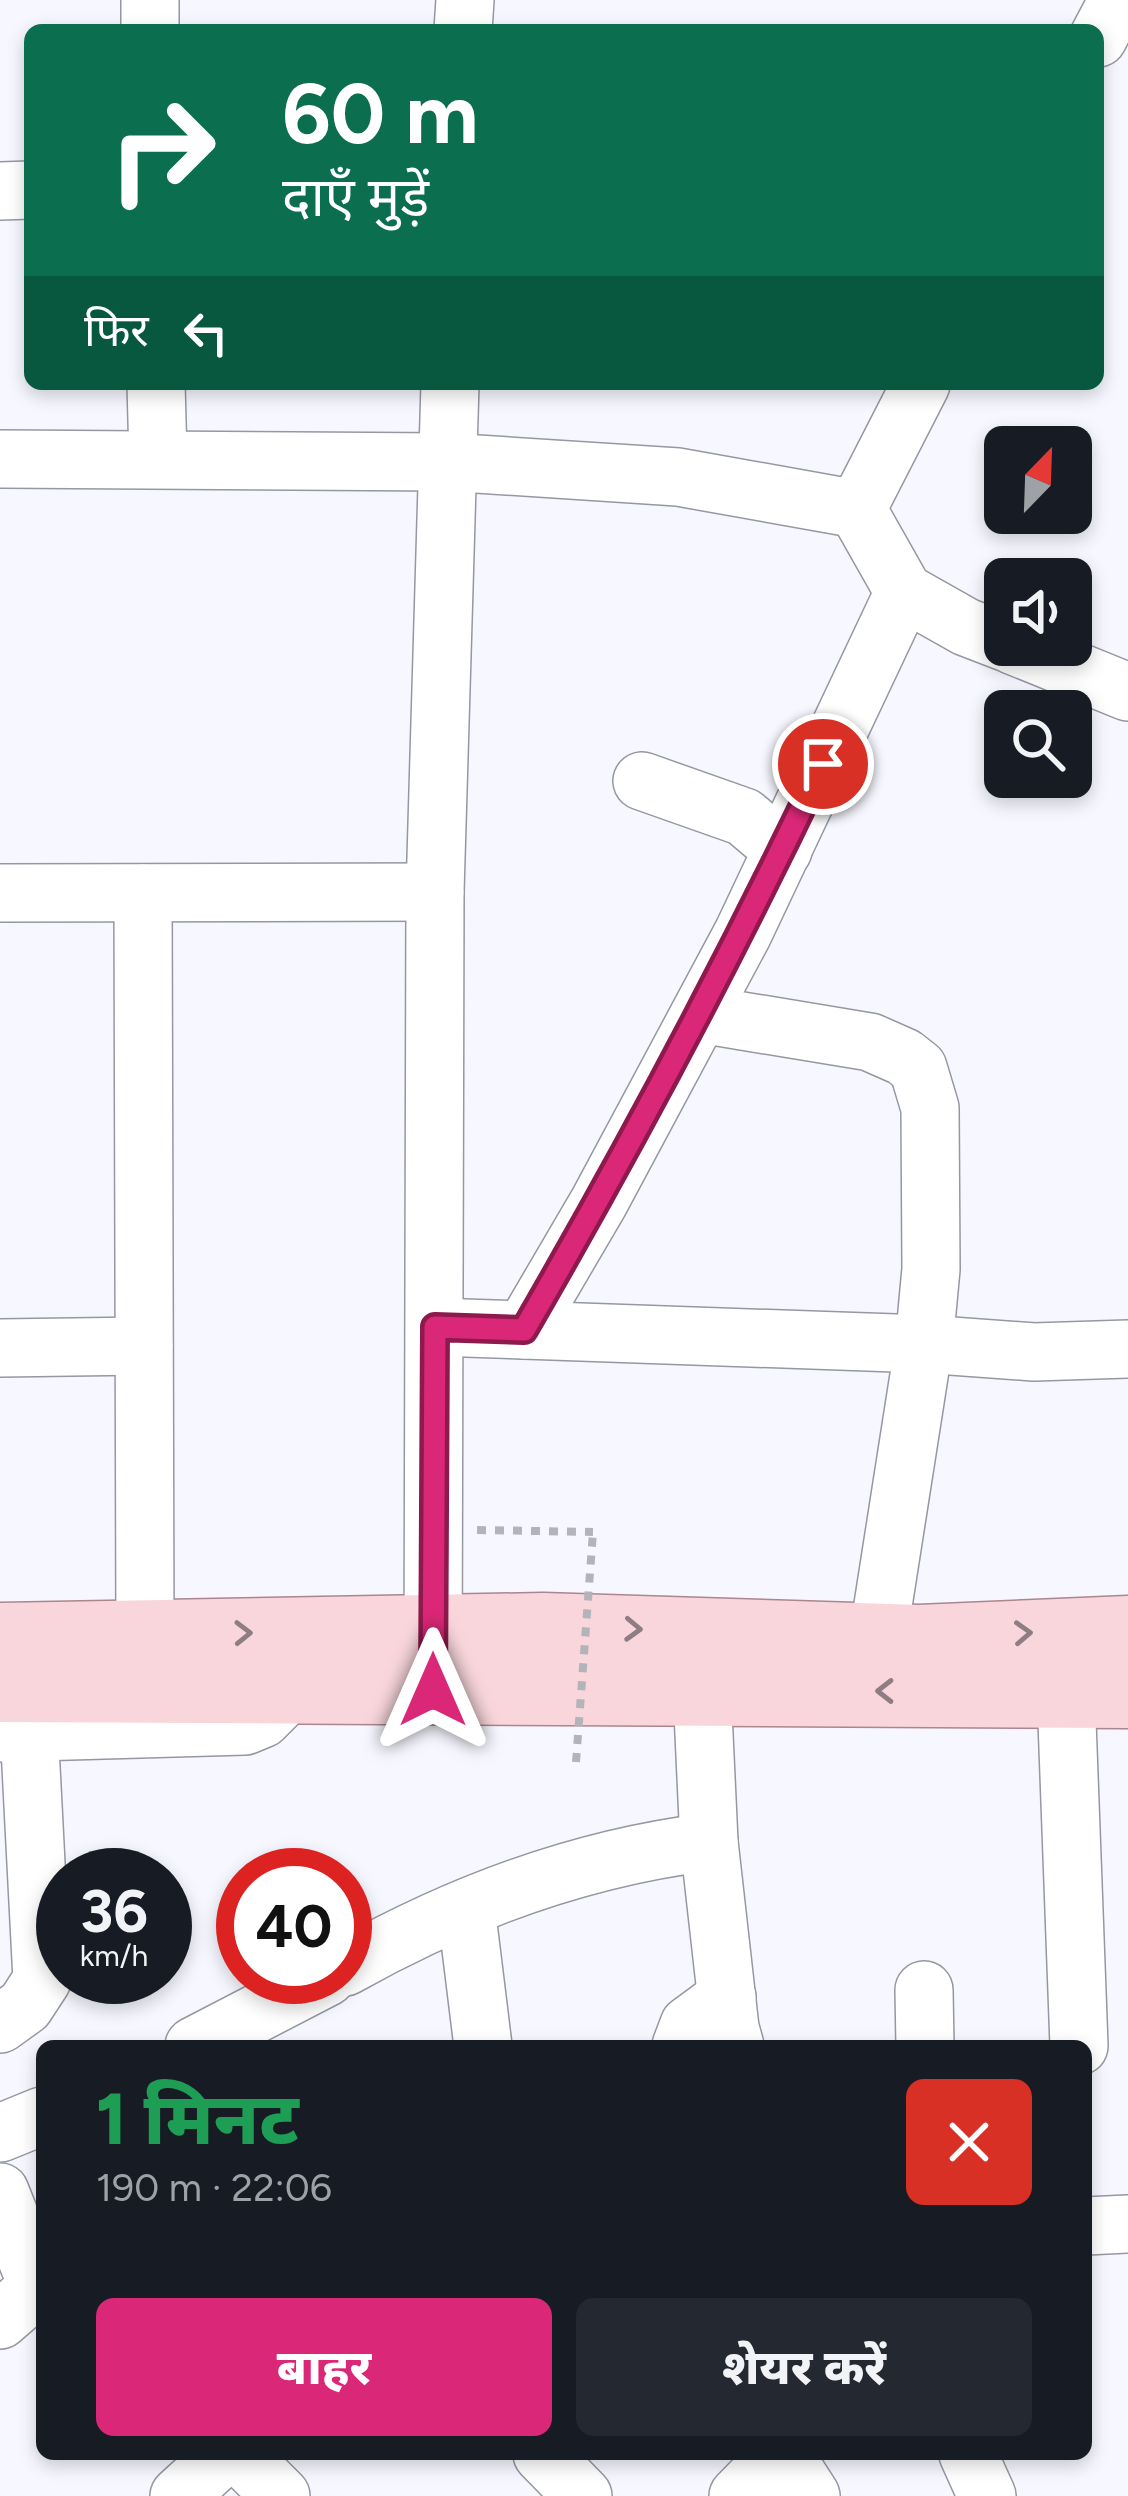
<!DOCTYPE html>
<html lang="hi">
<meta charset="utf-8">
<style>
:root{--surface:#171b24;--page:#242831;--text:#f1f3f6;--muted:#9ea1a6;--accent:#db2777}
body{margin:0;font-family:Figtree,"Noto Sans Devanagari",sans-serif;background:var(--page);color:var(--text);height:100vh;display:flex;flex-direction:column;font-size:45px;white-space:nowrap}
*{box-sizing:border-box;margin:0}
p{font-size:39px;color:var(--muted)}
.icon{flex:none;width:66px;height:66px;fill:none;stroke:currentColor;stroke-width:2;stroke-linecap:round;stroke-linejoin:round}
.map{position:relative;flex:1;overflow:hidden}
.side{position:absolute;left:36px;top:2040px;width:1056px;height:420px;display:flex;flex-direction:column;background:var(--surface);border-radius:18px;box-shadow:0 6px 18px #0003}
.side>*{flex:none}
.guide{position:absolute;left:24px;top:24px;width:1080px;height:366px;border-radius:18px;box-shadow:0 6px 18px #0003;background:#0b6e4f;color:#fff;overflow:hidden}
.needle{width:78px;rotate:23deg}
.controls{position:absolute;left:984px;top:426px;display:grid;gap:24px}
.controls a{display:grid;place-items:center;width:108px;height:108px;border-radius:18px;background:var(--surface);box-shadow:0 6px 18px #0003;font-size:60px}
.speed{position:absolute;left:36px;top:1848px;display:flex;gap:24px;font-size:60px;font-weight:700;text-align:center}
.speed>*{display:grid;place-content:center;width:156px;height:156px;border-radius:50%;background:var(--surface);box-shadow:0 6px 18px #0003;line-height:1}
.speed small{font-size:30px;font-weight:400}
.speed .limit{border:18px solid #d22;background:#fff;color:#111}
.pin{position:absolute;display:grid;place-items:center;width:102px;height:102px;color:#fff;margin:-51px;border:6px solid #fff;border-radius:50%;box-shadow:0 3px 12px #0007}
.me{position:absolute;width:132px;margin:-66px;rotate:0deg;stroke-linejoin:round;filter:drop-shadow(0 0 9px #0008)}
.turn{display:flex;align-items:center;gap:42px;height:252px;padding:0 60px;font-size:54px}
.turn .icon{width:156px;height:156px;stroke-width:2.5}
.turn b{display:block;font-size:84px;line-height:102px}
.then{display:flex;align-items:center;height:114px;padding:0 60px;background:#0003;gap:24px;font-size:45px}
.round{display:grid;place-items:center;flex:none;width:126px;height:126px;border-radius:18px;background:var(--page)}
.summary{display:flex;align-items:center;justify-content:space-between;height:204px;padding:0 60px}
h1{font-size:72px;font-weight:800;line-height:90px;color:#1e9e55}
.primary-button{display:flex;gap:24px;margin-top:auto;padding:24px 60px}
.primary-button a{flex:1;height:138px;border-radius:18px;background:var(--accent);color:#fff;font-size:48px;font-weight:800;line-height:138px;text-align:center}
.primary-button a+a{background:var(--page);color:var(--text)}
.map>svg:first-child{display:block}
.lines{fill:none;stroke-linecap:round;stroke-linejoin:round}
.minor-casing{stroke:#9597a2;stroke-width:60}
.major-casing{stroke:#ab868d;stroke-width:69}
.path{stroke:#b3b4ba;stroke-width:8;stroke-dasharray:9 9;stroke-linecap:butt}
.minor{stroke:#fff;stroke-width:57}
.major{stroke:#f8d6db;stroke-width:66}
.path-bridge{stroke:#b3b4ba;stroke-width:8;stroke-dasharray:9 9;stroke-linecap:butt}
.oneway{stroke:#8e7d82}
.route-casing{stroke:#8e194d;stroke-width:30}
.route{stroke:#db2777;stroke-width:21}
</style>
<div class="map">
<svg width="1128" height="2496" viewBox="0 0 1128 2496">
<rect width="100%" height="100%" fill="#f7f8ff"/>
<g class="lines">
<defs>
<g id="minor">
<path d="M 150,0 L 150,30"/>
<path d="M 463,30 L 465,0"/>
<path d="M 1098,38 L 1118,0"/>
<path d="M 0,191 L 30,190"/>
<path d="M 156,384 L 158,458"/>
<path d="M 0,459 L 446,462 L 678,477 L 857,509 L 921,384"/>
<path d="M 857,509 L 904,592 L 966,627 L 1005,642"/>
<path d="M 1012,645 L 1128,692"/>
<path d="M 642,781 L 744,817 L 783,850"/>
<path d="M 0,893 L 435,892"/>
<path d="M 143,893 L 145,1636"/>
<path d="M 700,1014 L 870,1042 L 904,1057 L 918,1068 L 930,1108 L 931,1269 L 924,1344 L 878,1637"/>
<path d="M 435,1327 L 524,1330 L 599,1202 L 743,933 L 904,592"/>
<path d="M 524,1330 L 924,1344 L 1034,1352 L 1128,1349"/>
<path d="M 0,1348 L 144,1346"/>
<path d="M 433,1674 L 435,892 L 450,384"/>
<path d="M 702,1691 L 709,1842 L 730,2028 L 735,2046"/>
<path d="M 1066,1694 L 1079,2046"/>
<path d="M 0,1733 L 245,1726 L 262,1719 L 291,1690"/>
<path d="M 466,1908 L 483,2046"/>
<path d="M 345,1967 C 459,1903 580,1858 709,1842"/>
<path d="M 924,1990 L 925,2046"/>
<path d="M 0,2024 L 25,2006 L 42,1980 L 27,1689"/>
<path d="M 194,2046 L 327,1977"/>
<path d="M 681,2046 L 689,2025 L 727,1997"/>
<path d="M 0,2133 L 42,2116"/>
<path d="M 0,2192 L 38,2287 L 0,2320"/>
<path d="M 1086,2226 L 1128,2224"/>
<path d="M 239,2454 L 281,2496"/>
<path d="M 542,2454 L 583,2496"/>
<path d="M 784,2454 L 811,2496"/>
<path d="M 968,2454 L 987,2496"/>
<path d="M 179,2496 L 225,2454"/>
<path d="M 738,2496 L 779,2454"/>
</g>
<g id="major">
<path d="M 0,1636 L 543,1626 L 919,1638 L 1128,1629"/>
<path d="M 0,1689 L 1128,1695"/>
</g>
</defs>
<use href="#minor" class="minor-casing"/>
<use href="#major" class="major-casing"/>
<path class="path" d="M 477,1530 L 593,1532"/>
<use href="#minor" class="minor"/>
<use href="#major" class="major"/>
<path class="path-bridge" d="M 576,1762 L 593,1532"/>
</g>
<defs><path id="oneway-chevron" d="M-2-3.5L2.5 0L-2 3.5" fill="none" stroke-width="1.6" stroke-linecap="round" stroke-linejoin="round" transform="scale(3)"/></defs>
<g class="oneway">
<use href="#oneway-chevron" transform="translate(633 1629) rotate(2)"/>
<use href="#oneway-chevron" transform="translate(243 1633) rotate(-1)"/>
<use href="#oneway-chevron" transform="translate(1023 1633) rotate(-3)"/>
<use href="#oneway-chevron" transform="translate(885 1691) rotate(-180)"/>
</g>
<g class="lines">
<defs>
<path id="route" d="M 433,1690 L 435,1327 L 524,1330 C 631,1145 731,957 823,764"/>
</defs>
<use href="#route" class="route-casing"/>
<use href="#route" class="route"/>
</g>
</svg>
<div class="controls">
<a><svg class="needle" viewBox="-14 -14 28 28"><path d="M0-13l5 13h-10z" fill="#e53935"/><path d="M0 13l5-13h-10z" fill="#9ea1a6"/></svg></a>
<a><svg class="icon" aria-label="sound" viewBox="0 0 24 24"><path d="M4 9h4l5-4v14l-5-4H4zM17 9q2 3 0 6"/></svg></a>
<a><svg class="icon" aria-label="search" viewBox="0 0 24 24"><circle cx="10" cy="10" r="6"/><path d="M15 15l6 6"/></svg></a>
</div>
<div class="speed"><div>36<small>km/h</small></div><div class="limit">40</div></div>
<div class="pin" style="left:823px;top:764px;background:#d93025"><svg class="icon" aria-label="arrive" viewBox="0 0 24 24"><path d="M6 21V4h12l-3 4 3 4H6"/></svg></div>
<svg class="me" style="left:433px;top:1690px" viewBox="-20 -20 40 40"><path d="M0-17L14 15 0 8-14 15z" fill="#db2777" stroke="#fff" stroke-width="4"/></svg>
<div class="guide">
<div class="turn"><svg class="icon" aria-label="right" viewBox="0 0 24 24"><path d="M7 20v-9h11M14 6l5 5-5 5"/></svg><div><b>60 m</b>दाएँ मुड़ें</div></div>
<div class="then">फिर<svg class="icon" aria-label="left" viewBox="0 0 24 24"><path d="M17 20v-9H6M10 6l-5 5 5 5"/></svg></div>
</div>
<section class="side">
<div class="summary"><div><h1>1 मिनट</h1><p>190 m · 22:06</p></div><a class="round" style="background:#d93025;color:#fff"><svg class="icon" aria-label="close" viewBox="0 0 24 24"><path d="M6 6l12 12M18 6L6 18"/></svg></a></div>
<div class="primary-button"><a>बाहर</a><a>शेयर करें</a></div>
</section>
</div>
